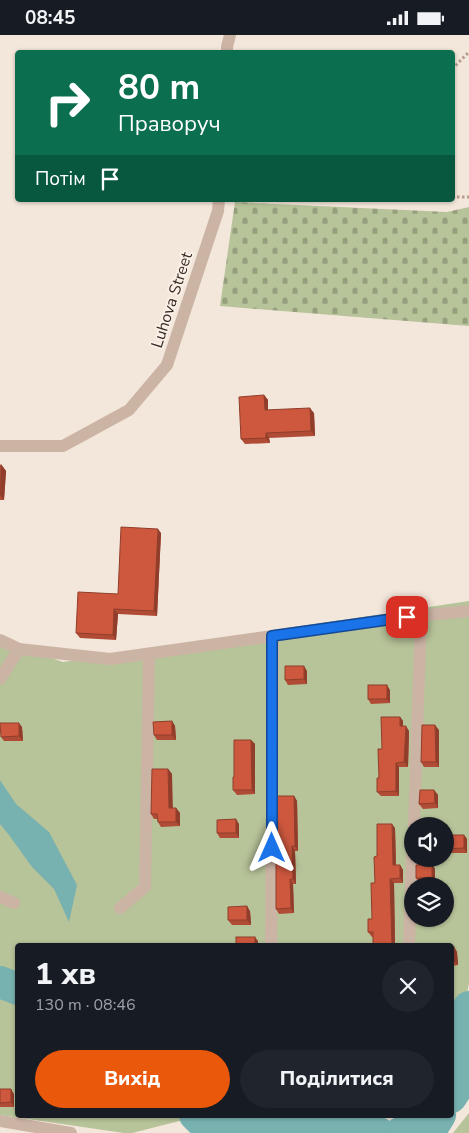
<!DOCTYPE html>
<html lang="uk">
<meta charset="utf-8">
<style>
:root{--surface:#171b24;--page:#20242c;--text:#f1f3f6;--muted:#9ea1a6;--accent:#ea580c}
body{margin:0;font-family:"Nunito Sans",sans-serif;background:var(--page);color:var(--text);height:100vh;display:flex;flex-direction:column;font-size:19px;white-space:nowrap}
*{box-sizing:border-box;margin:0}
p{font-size:16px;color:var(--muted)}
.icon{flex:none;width:28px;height:28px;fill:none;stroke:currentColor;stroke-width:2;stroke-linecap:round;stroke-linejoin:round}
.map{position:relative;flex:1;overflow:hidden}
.panel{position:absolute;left:15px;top:908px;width:439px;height:175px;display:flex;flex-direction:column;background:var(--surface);border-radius:5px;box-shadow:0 1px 4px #0004}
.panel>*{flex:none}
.top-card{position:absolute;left:15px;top:15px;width:440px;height:152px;border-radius:5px;box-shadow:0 1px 4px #0004;background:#0b6e4f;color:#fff;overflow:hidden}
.controls{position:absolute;left:404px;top:782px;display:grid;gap:10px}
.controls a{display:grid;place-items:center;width:50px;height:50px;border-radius:50%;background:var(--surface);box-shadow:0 1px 4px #0004;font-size:25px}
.pin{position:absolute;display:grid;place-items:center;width:42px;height:42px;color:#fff;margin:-21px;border-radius:10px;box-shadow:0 2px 8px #0006}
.me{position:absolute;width:55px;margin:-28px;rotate:0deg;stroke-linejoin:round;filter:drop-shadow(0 0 4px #0008)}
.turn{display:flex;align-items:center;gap:18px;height:105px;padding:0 20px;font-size:22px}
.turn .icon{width:65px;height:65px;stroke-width:2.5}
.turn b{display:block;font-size:35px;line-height:42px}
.then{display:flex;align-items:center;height:48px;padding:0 20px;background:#0003;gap:10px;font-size:19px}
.round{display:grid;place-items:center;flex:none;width:52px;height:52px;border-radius:26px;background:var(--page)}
.summary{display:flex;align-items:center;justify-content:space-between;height:85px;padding:0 20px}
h1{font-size:30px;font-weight:800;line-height:38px}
.button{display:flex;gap:10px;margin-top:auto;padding:10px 20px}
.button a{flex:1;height:58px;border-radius:30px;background:var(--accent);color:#fff;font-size:20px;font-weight:800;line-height:58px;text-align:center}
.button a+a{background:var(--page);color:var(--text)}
.status{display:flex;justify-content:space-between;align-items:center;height:35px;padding:0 25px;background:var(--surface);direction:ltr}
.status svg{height:14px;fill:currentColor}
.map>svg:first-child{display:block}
.cemetery{fill:url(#cemetery-stones)}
.green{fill:#b7c399;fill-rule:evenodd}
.water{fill:#77b2b1}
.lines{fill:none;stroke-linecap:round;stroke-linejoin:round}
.river{stroke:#77b2b1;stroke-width:32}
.path{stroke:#b79e8f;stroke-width:3;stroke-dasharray:2.5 2.5;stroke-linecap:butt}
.minor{stroke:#ccb4a5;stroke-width:12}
.wall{fill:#b04c35}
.shaded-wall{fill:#903e2b}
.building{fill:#cd583e;stroke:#903e2b}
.route-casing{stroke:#114b97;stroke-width:12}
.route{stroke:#1a73e8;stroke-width:9}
.labels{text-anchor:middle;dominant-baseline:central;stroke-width:4;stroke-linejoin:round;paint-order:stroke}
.street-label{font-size:16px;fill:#372b27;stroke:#faf0e6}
</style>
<div class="status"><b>08:45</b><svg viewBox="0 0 49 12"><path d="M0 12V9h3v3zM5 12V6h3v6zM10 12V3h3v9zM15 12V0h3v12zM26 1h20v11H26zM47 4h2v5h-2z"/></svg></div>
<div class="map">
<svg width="469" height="1098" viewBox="0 0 469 1098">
<defs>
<pattern id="cemetery-stones" width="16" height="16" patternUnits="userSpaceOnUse" patternTransform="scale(1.25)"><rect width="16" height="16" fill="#b7c399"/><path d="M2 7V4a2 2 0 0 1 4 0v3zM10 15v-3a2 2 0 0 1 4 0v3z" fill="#969f7d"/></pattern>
</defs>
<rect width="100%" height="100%" fill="#f3e6da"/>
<path class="cemetery" d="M 235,167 L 447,177 L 469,172 L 469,291 L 220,271 Z"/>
<g class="green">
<path d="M 469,566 L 469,948 L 451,1047 L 451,910 L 18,910 L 18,1080 L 203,1080 L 132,1098 L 124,1098 L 0,1080 L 0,606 L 63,627 ZM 412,791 L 445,791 L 445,824 L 412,824 ZM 412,851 L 445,851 L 445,884 L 412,884 Z"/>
<path d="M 469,1078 L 469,1098 L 453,1098 Z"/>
</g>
<path class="water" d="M 0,745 L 16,769 L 49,797 L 77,850 L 69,887 L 54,854 L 32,832 L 9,800 L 0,789 Z"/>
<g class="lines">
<g class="river">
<path d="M 0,947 L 18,954"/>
<path d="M 451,1062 L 461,1047 L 469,972"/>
<path d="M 195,1080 L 203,1088 L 225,1094 L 247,1097 L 321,1084 L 379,1098"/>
<path d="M 400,1098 L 432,1093 L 440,1080"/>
</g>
<g class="path">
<path d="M 452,34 L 469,17"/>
<path d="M 452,162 L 469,162"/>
</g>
<g class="minor">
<path d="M 227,18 L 227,12 L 230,0"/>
<path d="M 0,411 L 63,411 L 129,375 L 167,330 L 218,176 L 219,165"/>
<path d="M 0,605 L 19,614 L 110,624 L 407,582 L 469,576"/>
<path d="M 0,644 L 19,614"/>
<path d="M 414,791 L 421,580"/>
<path d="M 0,862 L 14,868"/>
<path d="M 120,873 L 145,852 L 149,619"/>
<path d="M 271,910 L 273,601"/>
<path d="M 409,910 L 412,820"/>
<path d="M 0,1086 L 71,1098"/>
</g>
</g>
<g class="wall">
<path d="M 264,360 L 268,365 L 268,375 L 314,378 L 315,401 L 269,403 L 270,408 L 245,409 L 241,404 Z"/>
<path d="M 0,429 L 6,436 L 4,465 L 0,465 Z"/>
<path d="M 161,498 L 157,581 L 118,579 L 116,605 L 80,603 L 76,598 L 118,559 Z"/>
<path d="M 307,636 L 307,649 L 288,650 L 285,645 Z"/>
<path d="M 390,655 L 390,668 L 371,669 L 368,664 Z"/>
<path d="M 400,682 L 403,686 L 403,691 L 409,696 L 408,732 L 399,732 L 399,761 L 381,761 L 377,757 L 382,714 Z"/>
<path d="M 172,686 L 175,691 L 176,705 L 157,705 L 154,700 Z"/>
<path d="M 22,692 L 23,706 L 4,706 L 1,702 Z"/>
<path d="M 439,695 L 439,732 L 424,732 L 421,727 Z"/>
<path d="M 251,705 L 255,709 L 255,759 L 237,760 L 233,755 Z"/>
<path d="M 168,734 L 172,739 L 172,773 L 176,773 L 180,778 L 180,791 L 161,792 L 158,787 L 158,784 L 154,784 L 151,779 Z"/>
<path d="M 434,755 L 438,760 L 438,773 L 423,774 L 419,769 Z"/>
<path d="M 294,761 L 297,766 L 298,816 L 295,816 L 296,849 L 293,849 L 294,878 L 279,879 L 276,874 L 277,798 Z"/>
<path d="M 239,789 L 239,803 L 220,803 L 217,798 Z"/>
<path d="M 395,793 L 396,830 L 400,830 L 403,835 L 403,848 L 394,848 L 395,910 L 373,910 L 373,902 L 372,902 L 368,897 L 372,884 L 375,848 Z"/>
<path d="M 464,800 L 467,804 L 467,818 L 449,818 L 445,814 Z"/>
<path d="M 432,829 L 435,834 L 435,848 L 419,848 L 416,843 Z"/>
<path d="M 250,876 L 251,890 L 232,890 L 228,885 Z"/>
<path d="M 451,912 L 454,912 L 457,917 L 458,930 L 451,931 Z"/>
<path d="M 0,1054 L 14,1059 L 14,1072 L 0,1072 Z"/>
</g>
<g class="shaded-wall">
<path d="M 264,360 L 268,365 L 268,380 L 265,375 Z"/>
<path d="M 310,373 L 314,378 L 315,401 L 311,396 Z"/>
<path d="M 266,398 L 269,403 L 270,408 L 266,403 Z"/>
<path d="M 1,429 L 6,436 L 4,465 L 0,460 Z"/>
<path d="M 158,494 L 161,498 L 157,581 L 154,576 Z"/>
<path d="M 114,574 L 118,579 L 116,605 L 113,600 Z"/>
<path d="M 304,631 L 307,636 L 307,649 L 304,644 Z"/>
<path d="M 387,650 L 390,655 L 390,668 L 387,664 Z"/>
<path d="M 400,682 L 403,686 L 403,696 L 400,691 Z"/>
<path d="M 172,686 L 175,691 L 176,705 L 172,700 Z"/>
<path d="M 19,688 L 22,692 L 23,706 L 19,701 Z"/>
<path d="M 435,690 L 439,695 L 439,732 L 436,727 Z"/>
<path d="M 406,691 L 409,696 L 408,732 L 404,727 Z"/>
<path d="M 251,705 L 255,709 L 255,759 L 252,755 Z"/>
<path d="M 396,728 L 399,732 L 399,761 L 396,756 Z"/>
<path d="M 168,734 L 172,739 L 173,778 L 169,773 Z"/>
<path d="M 434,755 L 438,760 L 438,773 L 435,768 Z"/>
<path d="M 294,761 L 297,766 L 298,816 L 295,811 Z"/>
<path d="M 176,773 L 180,778 L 180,791 L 176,787 Z"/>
<path d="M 236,784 L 239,789 L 239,803 L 236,798 Z"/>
<path d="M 392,789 L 395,793 L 396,835 L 393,830 Z"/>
<path d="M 464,800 L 467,804 L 467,818 L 464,813 Z"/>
<path d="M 292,811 L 295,816 L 296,849 L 293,844 Z"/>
<path d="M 432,829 L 435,834 L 435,848 L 432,843 Z"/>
<path d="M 400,830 L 403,835 L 403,848 L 400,843 Z"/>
<path d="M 290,844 L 293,849 L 294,878 L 291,873 Z"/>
<path d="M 390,844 L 394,848 L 395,910 L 392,910 Z"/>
<path d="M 247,871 L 250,876 L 251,890 L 247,885 Z"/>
<path d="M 255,902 L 258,906 L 258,910 L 255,910 Z"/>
<path d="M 454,912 L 457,917 L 458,930 L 454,926 Z"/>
<path d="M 11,1054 L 14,1059 L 14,1072 L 11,1067 Z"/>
</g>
<g class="building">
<path d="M 264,360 L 265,375 L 310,373 L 311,396 L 266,398 L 266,403 L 241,404 L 239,362 Z"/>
<path d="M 121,492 L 158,494 L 154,576 L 114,574 L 113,600 L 76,598 L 78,557 L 118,559 Z"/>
<path d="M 285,631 L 304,631 L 304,644 L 285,645 Z"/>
<rect x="368" y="650" width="19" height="14"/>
<path d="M 381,682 L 400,682 L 400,691 L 406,691 L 404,727 L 396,728 L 396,756 L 377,757 L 377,743 L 379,743 L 378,714 L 382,714 Z"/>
<path d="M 172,686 L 172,700 L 154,700 L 153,687 Z"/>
<path d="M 0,688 L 19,688 L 19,701 L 1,702 Z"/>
<path d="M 422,690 L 435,690 L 436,727 L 421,727 Z"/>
<path d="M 234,705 L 251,705 L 252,755 L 233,755 L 233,742 L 234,742 Z"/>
<path d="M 152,734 L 168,734 L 169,773 L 176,773 L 176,787 L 158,787 L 157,779 L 151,779 Z"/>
<path d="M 420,755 L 434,755 L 435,768 L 419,769 Z"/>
<path d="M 277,761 L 294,761 L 295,811 L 292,811 L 293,844 L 290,844 L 291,873 L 276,874 L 276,798 L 277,798 Z"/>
<path d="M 236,784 L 236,798 L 217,798 L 217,785 Z"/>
<path d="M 377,789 L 392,789 L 393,830 L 400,830 L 400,843 L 390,844 L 392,910 L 373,910 L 373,897 L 368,897 L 368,884 L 372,884 L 371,848 L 375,848 L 374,822 L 377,821 Z"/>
<path d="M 445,800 L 464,800 L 464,813 L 445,814 Z"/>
<path d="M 432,829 L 432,843 L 416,843 L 416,830 Z"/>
<path d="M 247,871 L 247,885 L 228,885 L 228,872 Z"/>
<rect x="236" y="902" width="19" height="8"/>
<rect x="451" y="912" width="3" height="14"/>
<path d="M 0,1054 L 11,1054 L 11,1067 L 0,1068 Z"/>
</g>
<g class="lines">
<defs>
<path id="route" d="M 272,813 L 272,601 L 407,582"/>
</defs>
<use href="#route" class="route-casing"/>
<use href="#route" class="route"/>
</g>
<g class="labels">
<g class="street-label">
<text transform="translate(172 265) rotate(-72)">Luhova Street</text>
</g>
</g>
</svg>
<div class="controls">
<a><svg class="icon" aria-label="sound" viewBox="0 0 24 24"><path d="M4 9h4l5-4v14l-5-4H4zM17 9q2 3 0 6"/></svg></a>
<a><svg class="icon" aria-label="layers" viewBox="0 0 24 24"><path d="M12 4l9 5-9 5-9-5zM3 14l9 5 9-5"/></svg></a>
</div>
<div class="pin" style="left:407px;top:582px;background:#d93025"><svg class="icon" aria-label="arrive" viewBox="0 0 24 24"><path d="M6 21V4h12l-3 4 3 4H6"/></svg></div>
<svg class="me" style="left:272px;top:813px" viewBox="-20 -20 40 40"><path d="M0-17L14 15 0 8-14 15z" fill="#1a73e8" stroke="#fff" stroke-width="4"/></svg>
<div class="top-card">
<div class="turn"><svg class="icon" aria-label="right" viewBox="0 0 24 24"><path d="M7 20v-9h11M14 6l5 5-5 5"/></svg><div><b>80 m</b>Праворуч</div></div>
<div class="then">Потім<svg class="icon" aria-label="arrive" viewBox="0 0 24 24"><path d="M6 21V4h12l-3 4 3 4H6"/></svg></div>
</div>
<section class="panel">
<div class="summary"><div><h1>1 хв</h1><p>130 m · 08:46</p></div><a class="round"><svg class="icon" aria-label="close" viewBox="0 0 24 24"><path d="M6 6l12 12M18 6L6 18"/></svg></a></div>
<div class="button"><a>Вихід</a><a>Поділитися</a></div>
</section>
</div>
